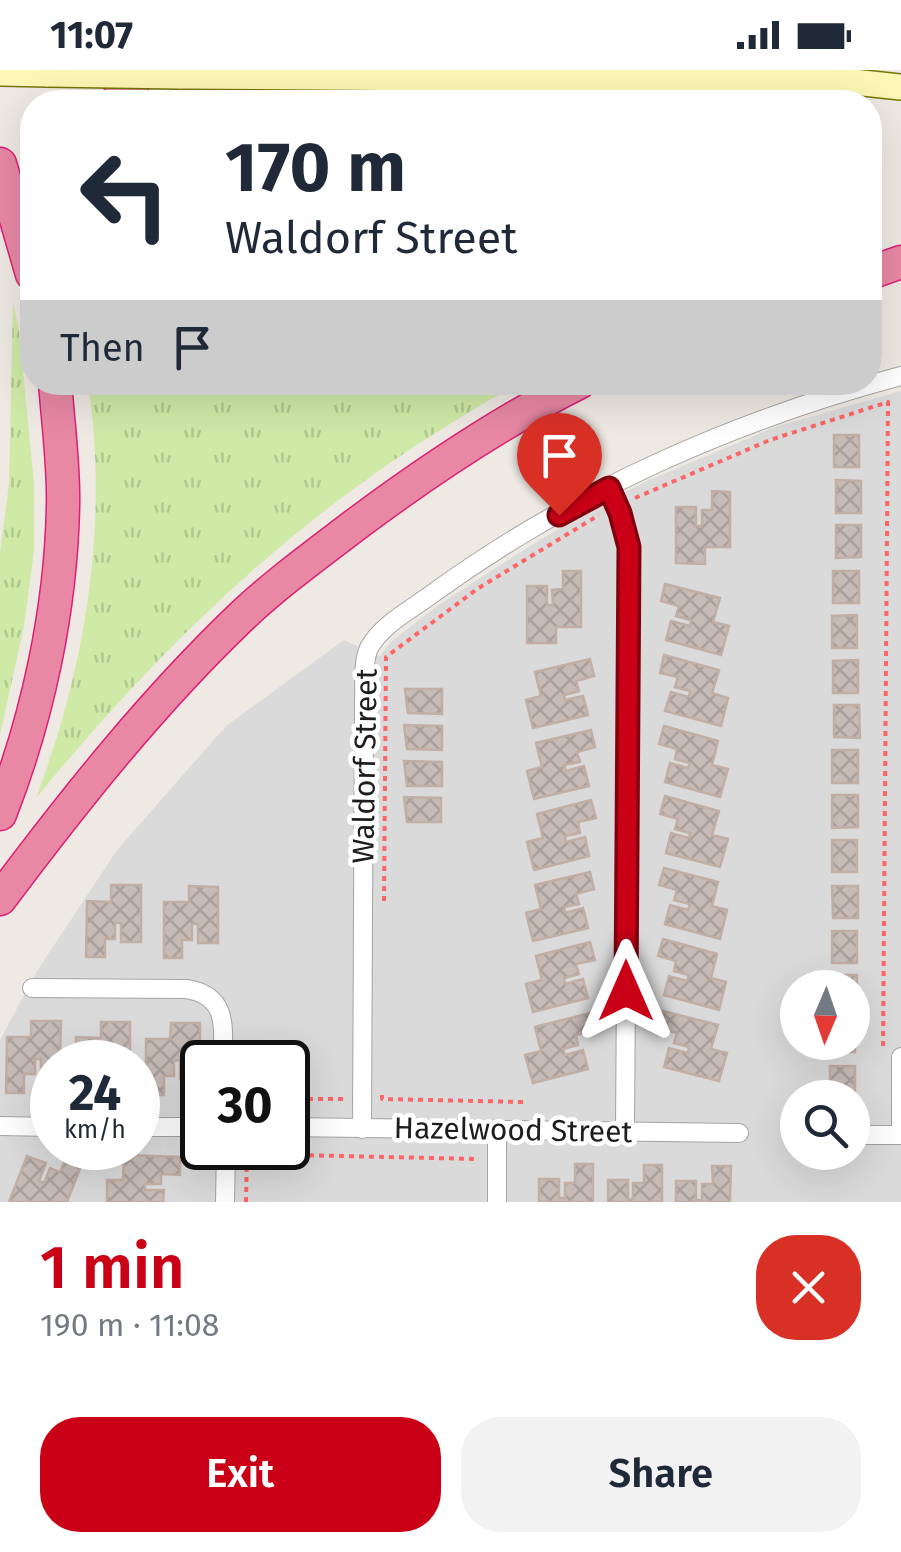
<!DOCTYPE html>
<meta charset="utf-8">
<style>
:root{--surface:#fff;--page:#f2f2f3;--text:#1f2937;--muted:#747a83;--accent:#ca0016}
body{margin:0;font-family:"Fira Sans",sans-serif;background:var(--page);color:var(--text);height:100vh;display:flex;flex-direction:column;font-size:38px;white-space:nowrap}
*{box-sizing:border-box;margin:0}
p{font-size:32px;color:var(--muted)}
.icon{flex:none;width:55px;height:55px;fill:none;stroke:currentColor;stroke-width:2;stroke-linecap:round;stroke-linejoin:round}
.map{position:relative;height:1132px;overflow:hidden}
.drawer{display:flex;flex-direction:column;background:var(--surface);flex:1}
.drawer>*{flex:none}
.guide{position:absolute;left:20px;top:20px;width:862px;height:305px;border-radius:40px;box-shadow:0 10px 40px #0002;background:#fff;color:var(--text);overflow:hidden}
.needle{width:65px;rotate:182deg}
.tools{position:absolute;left:780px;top:900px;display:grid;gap:20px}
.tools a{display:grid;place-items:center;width:90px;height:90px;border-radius:50%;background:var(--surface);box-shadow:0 10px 40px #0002;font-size:50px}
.speed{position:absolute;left:30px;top:970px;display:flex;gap:20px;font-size:50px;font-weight:700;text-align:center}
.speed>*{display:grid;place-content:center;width:130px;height:130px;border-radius:50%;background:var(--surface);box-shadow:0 10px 40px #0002;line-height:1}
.speed small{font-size:25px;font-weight:400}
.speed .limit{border:5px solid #111;border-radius:15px;background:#fff;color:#111}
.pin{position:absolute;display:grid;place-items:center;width:85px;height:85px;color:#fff;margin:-102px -42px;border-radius:50% 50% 50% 0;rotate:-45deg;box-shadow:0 0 10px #0007}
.pin .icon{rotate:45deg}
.me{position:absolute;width:110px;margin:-55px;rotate:0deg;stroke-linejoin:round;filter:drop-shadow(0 0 8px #0008)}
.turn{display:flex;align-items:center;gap:35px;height:210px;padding:0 40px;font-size:45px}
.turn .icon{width:130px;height:130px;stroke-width:2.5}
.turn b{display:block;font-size:70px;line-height:85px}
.then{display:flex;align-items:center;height:95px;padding:0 40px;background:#0003;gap:20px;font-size:38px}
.round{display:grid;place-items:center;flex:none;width:105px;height:105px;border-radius:40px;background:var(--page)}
.summary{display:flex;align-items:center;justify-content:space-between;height:170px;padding:0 40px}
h1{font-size:60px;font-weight:600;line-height:75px;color:var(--accent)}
.button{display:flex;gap:20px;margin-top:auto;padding:20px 40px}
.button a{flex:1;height:115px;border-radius:40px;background:var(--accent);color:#fff;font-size:40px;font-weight:600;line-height:115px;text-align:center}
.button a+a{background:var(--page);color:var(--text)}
.status{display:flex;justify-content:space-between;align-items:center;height:70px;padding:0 50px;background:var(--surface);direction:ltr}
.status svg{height:28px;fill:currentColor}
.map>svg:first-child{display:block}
.residential{fill:#dbdada;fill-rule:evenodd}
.grass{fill:url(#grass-tufts)}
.building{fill:url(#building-cross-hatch);stroke:#c1aea5;stroke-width:2.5}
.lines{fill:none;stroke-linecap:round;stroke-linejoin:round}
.minor-casing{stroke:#a4a4a4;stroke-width:20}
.secondary-casing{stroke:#767602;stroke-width:28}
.motorway-casing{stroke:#dd2075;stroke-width:35}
.path{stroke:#fd6566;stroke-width:4;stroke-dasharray:5 5;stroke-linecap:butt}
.minor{stroke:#fff;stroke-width:18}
.secondary{stroke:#fbf7b4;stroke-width:25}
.motorway{stroke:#e888a4;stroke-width:32}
.secondary-bridge-casing{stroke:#767602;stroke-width:28;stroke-linecap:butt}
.secondary-bridge{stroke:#fbf7b4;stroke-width:25}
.route-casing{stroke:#83000e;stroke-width:25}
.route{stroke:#ca0016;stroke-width:18}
.labels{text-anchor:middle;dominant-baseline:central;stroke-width:9;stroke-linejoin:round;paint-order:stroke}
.street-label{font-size:30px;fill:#1d1d1d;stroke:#fff}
</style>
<div class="status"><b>11:07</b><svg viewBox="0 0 49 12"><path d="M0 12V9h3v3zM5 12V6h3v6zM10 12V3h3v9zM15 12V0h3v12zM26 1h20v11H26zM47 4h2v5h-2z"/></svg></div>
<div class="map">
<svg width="901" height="1132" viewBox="0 0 901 1132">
<defs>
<pattern id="grass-tufts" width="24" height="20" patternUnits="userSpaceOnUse" patternTransform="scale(2.5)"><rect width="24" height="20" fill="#cfeaa7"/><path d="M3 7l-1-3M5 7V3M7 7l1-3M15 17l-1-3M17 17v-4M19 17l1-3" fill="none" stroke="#b1c88f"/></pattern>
<pattern id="building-cross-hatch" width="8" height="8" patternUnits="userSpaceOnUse" patternTransform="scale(2.5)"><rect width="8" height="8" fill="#c6bbb6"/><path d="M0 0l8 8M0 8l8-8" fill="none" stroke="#aaa09c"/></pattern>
</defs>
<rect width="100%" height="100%" fill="#efe9e3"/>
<path class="residential" d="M 901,321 L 901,1132 L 0,1132 L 0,970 L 37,901 L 117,780 L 226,656 L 344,570 L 380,586 L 392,571 L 437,536 L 522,481 L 588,441 L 647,411 L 775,357 ZM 798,918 L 852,918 L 852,972 L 798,972 ZM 52,992 L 138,992 L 138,1078 L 52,1078 ZM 202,992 L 288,992 L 288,1078 L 202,1078 ZM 798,1028 L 852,1028 L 852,1082 L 798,1082 Z"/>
<g class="grass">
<path d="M 13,231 L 19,261 L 34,413 L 34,481 L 24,556 L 0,665 L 0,483 L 9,414 Z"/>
<path d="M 88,313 L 88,312 L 522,313 C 489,329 460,348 429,367 C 276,465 151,588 36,728 C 86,597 109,452 88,313 Z"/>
</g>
<g class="building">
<rect x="834" y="365" width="25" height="32"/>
<path d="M 836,410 L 861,411 L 861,443 L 836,443 Z"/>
<path d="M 712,421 L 730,422 L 730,477 L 705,477 L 705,494 L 676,493 L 676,437 L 696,437 L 696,456 L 702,456 L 702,440 L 712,440 Z"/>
<path d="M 836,455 L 861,455 L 861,487 L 836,488 Z"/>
<path d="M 563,501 L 581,501 L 581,557 L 556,557 L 556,573 L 527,573 L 527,516 L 547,516 L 547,535 L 553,535 L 552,520 L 563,519 Z"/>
<rect x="833" y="501" width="26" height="32"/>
<path d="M 665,514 L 720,528 L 713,552 L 729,556 L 721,585 L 666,570 L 671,551 L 690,556 L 691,550 L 676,546 L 679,536 L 661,531 Z"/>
<path d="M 857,545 L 857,578 L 832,578 L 832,546 Z"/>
<path d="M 664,585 L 719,600 L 712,623 L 728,628 L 721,656 L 665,641 L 671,622 L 689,627 L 690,621 L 675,617 L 678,607 L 660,603 Z"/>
<path d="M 590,589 L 594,606 L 576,611 L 579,621 L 564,625 L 565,630 L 583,626 L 588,645 L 533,658 L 526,630 L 541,626 L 535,602 Z"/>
<path d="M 858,590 L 858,623 L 833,623 L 833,591 Z"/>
<path d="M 405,619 L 442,619 L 442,644 L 408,643 Z"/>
<path d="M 834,635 L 859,635 L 860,668 L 834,667 Z"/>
<path d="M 404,655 L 442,656 L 442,680 L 407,679 Z"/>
<path d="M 664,656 L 718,671 L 712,695 L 728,699 L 720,727 L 665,712 L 670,693 L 688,698 L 690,693 L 675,689 L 677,679 L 659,674 Z"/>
<path d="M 591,660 L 595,677 L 577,682 L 580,692 L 564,695 L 566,701 L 584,696 L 589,716 L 534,729 L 527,701 L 542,697 L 536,673 Z"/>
<rect x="832" y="680" width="26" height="33"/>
<path d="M 404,691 L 442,692 L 442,716 L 407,716 Z"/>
<path d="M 832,725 L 858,725 L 858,757 L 832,758 Z"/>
<path d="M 665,726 L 719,741 L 712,765 L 728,769 L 720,797 L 666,783 L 671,763 L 689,768 L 690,763 L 675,759 L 678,749 L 660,744 Z"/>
<path d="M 404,727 L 441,728 L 441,752 L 407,752 Z"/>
<path d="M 591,730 L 596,748 L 578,752 L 580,763 L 565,766 L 566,772 L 585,767 L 589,786 L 534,800 L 527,772 L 543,768 L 537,744 Z"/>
<rect x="832" y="770" width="25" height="32"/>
<path d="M 664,798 L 718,812 L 712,836 L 727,840 L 720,869 L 665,854 L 670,835 L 688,840 L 690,834 L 674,830 L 677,820 L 659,815 Z"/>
<path d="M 590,802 L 594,819 L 576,824 L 579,834 L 564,837 L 565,843 L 583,838 L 588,858 L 533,871 L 526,843 L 541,839 L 535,815 Z"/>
<path d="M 111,815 L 141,815 L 141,872 L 121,872 L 121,853 L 115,853 L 115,869 L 105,869 L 105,887 L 86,887 L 87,831 L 111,832 Z"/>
<path d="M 189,816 L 218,817 L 218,873 L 198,873 L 198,854 L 192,854 L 192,870 L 182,870 L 182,888 L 164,888 L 164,832 L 189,832 Z"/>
<path d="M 832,816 L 858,816 L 858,848 L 833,848 Z"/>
<rect x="832" y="861" width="25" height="32"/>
<path d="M 663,869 L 717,884 L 711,908 L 726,912 L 719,940 L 664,925 L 669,906 L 687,911 L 689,905 L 674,901 L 676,891 L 658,886 Z"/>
<path d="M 590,872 L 595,890 L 576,894 L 579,904 L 564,908 L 565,914 L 583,909 L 588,928 L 533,942 L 526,914 L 542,910 L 536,886 Z"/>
<path d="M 831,905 L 857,905 L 857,938 L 852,938 L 852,918 L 831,918 Z"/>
<path d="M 663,941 L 718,955 L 711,979 L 727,983 L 719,1011 L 664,997 L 669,978 L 688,983 L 689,977 L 674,973 L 677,963 L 658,958 Z"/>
<path d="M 590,943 L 594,961 L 576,965 L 578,975 L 563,979 L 565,985 L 583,980 L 588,999 L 533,1013 L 525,985 L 541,981 L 535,957 Z"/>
<path d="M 852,949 L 855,949 L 855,982 L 830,981 L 830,972 L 852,972 Z"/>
<path d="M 31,951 L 61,951 L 60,992 L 52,992 L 52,1008 L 41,1008 L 41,989 L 35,989 L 35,1004 L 24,1004 L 24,1023 L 6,1023 L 7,967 L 31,967 Z"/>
<path d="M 101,952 L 130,952 L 130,992 L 110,992 L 110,989 L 104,989 L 104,992 L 76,992 L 76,967 L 101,968 Z"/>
<path d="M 171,953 L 200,953 L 200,1010 L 180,1009 L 180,990 L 174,991 L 174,1006 L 164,1006 L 164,1025 L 146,1025 L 146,969 L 170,969 Z"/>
<rect x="830" y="996" width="25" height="32"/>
<path d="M 67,1085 L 83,1091 L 67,1132 L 9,1132 L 27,1086 L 46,1093 L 39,1111 L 44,1113 L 50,1098 L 60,1102 Z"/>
<path d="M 124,1085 L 180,1087 L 180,1105 L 161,1104 L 161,1114 L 145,1114 L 145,1120 L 164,1120 L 163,1132 L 107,1132 L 107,1110 L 123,1110 Z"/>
<path d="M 575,1094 L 593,1094 L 593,1132 L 539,1132 L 539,1109 L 559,1109 L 559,1128 L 565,1128 L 565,1113 L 575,1113 Z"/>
<path d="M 644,1095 L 662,1095 L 662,1132 L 608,1132 L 608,1110 L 628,1110 L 628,1129 L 633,1129 L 633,1113 L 644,1113 Z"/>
<path d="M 712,1096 L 731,1096 L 730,1132 L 676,1132 L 676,1111 L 696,1111 L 696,1130 L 702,1130 L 702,1114 L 713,1114 Z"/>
</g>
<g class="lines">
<defs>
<g id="minor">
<path d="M 609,418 L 621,443 L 629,477 L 625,1061"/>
<path d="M 32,918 L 186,919 C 228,925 224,957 222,992"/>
<path d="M 0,1056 L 52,1057"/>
<path d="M 138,1057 L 202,1057"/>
<path d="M 288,1057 L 739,1063"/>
<path d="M 362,1059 L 364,631 C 365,615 362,593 369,578 C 381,555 412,539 432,524 C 572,422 735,350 901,306"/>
<path d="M 852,1065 L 901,1065"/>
<path d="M 901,1065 L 901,987"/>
<path d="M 225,1132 L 226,1078"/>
<path d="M 497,1132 L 497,1060"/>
</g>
<g id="secondary">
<path d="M 0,3 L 48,4"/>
<path d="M 179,6 L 844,11 L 901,17"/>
</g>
<g id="motorway">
<path d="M 110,0 L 137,32"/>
<path d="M 0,94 L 32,204"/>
<path d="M 870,203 L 901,192"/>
<path d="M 0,744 C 38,647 61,539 63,436 C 64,395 58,353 55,312"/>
<path d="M 0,829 C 75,729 152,632 242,546 C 277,513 317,484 355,455 C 426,402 500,352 580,312"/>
</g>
</defs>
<use href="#minor" class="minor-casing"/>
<use href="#secondary" class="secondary-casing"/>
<use href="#motorway" class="motorway-casing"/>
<g class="path">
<path d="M 635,428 L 770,370 L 888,332 L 883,981"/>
<path d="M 384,831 L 386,587 L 477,519 L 599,445"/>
<path d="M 382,1025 L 382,1029 L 523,1032"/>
<path d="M 288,1029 L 343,1029"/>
<path d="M 246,1132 L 247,1084 L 479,1089"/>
</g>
<use href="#minor" class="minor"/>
<use href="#secondary" class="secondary"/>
<use href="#motorway" class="motorway"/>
<defs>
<path id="secondary-bridge" d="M 48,4 L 179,6"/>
</defs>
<use href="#secondary-bridge" class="secondary-bridge-casing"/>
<use href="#secondary-bridge" class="secondary-bridge"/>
</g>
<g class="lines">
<defs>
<path id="route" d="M 559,445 L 609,418 L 620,443 L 629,477 L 626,921"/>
</defs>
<use href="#route" class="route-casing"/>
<use href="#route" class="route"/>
</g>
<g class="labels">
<g class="street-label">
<text transform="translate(365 696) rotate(-89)">Waldorf Street</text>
<text transform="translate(513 1060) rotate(1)">Hazelwood Street</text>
</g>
</g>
</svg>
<div class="tools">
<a><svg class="needle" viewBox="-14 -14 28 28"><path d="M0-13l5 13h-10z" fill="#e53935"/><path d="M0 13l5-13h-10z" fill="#747a83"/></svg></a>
<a><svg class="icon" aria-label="search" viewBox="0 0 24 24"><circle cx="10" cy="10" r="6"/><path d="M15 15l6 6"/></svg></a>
</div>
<div class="speed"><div>24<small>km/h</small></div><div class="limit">30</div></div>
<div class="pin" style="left:559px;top:445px;background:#d93025"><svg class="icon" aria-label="arrive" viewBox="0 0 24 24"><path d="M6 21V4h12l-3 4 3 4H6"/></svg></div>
<svg class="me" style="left:626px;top:921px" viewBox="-20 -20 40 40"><path d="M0-17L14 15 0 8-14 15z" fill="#ca0016" stroke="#fff" stroke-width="4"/></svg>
<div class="guide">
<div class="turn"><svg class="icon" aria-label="left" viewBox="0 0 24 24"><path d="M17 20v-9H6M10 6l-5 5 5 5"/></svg><div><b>170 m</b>Waldorf Street</div></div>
<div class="then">Then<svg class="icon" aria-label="arrive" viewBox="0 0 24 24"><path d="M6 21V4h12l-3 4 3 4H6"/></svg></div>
</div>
</div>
<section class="drawer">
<div class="summary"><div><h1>1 min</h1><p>190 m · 11:08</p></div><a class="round" style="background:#d93025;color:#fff"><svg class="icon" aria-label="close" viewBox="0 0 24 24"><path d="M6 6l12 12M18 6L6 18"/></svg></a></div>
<div class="button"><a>Exit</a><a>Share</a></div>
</section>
